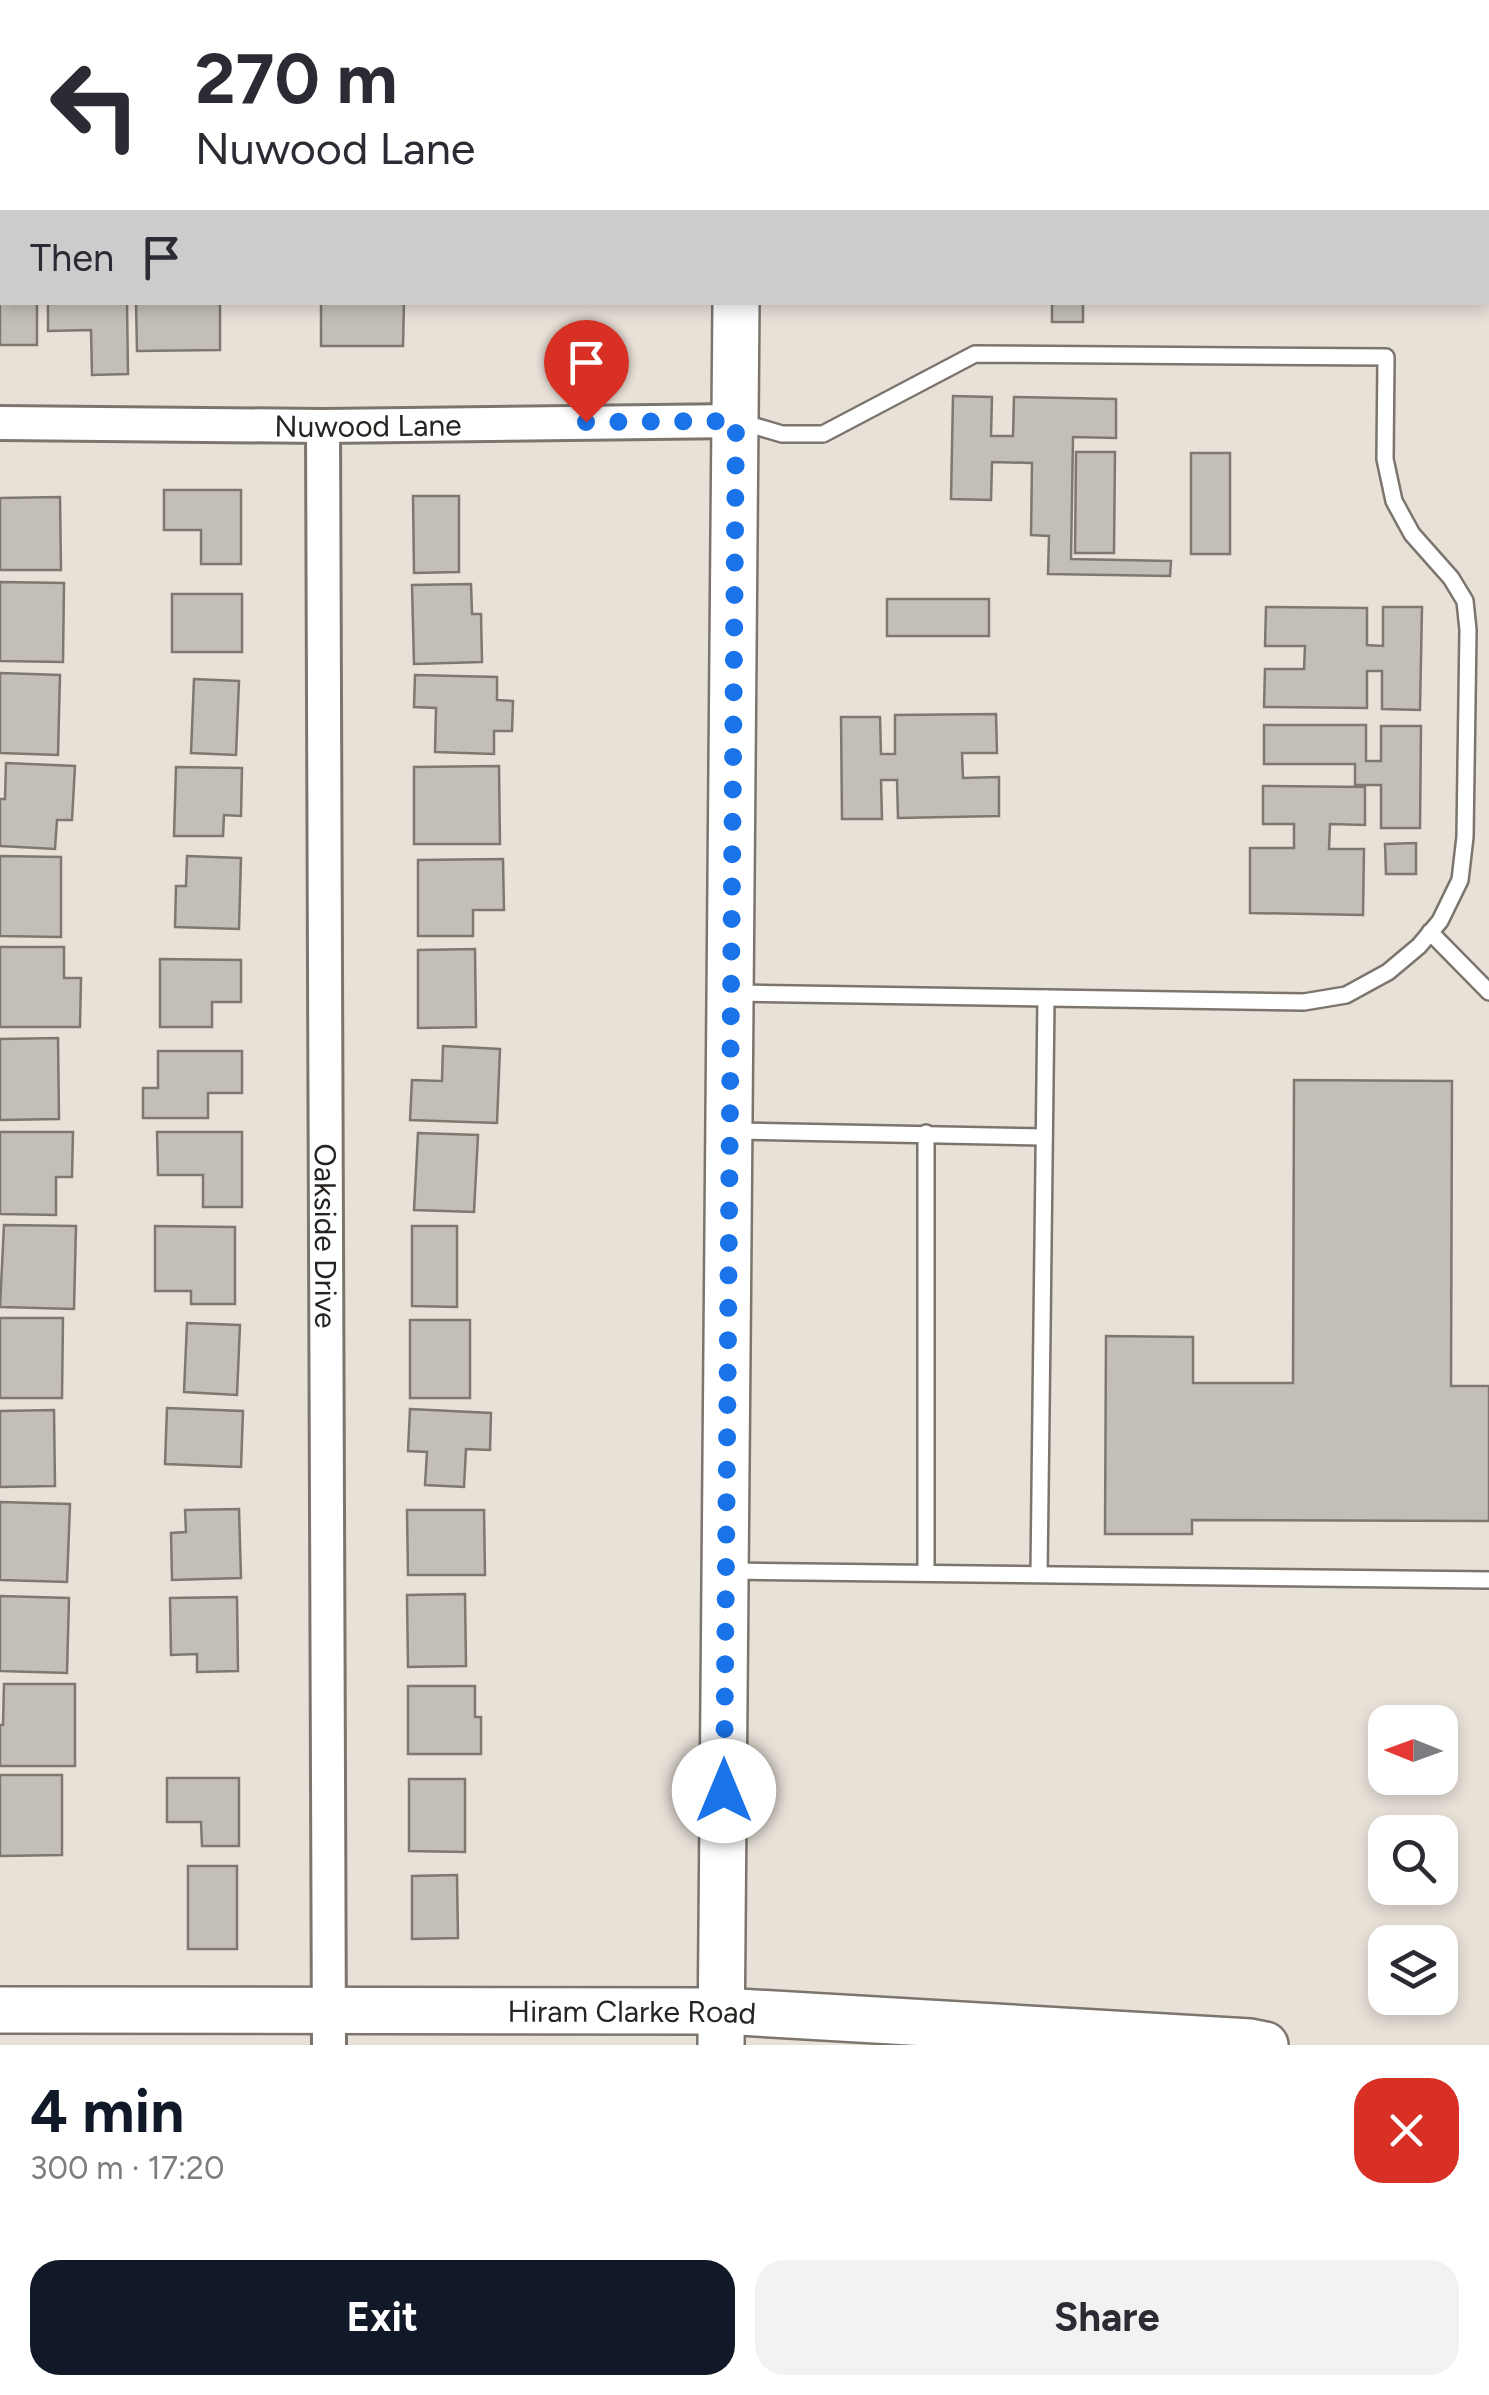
<!DOCTYPE html>
<meta charset="utf-8">
<style>
:root{--surface:#fff;--page:#f2f2f3;--text:#2b2b33;--muted:#7c7c81;--accent:#111827}
body{margin:0;font-family:Figtree,sans-serif;background:var(--page);color:var(--text);height:100vh;display:flex;flex-direction:column;font-size:38px;white-space:nowrap}
*{box-sizing:border-box;margin:0}
p{font-size:32px;color:var(--muted)}
.icon{flex:none;width:55px;height:55px;fill:none;stroke:currentColor;stroke-width:2;stroke-linecap:round;stroke-linejoin:round}
.map{position:relative;height:2045px;overflow:hidden}
.panel{display:flex;flex-direction:column;background:var(--surface);flex:1}
.panel>*{flex:none}
.guide{position:absolute;left:0px;top:0px;width:1490px;height:305px;box-shadow:0 5px 15px #0003;background:#fff;color:var(--text);overflow:hidden}
.needle{width:65px;rotate:271deg}
.fabs{position:absolute;left:1368px;top:1705px;display:grid;gap:20px}
.fabs a{display:grid;place-items:center;width:90px;height:90px;border-radius:20px;background:var(--surface);box-shadow:0 5px 15px #0003;font-size:50px}
.pin{position:absolute;display:grid;place-items:center;width:85px;height:85px;color:#fff;margin:-102px -42px;border-radius:50% 50% 50% 0;rotate:-45deg;box-shadow:0 0 10px #0007}
.pin .icon{rotate:45deg}
.me{position:absolute;width:110px;margin:-55px;rotate:0deg;stroke-linejoin:round;filter:drop-shadow(0 0 8px #0008)}
.turn{display:flex;align-items:center;gap:35px;height:210px;padding:0 30px;font-size:45px}
.turn .icon{width:130px;height:130px;stroke-width:2.5}
.turn b{display:block;font-size:70px;line-height:85px}
.then{display:flex;align-items:center;height:95px;padding:0 30px;background:#0003;gap:20px;font-size:38px}
.round{display:grid;place-items:center;flex:none;width:105px;height:105px;border-radius:30px;background:var(--page)}
.headline{display:flex;align-items:center;justify-content:space-between;height:170px;padding:0 30px}
h1{font-size:60px;font-weight:700;line-height:75px;color:var(--accent)}
.button{display:flex;gap:20px;margin-top:auto;padding:20px 30px}
.button a{flex:1;height:115px;border-radius:30px;background:var(--accent);color:#fff;font-size:40px;font-weight:700;line-height:115px;text-align:center}
.button a+a{background:var(--page);color:var(--text)}
.map>svg:first-child{display:block}
.building{fill:#c4bfb6;stroke:#7e7870;stroke-width:2.5}
.lines{fill:none;stroke-linecap:round;stroke-linejoin:round}
.lane-casing{stroke:#7c756e;stroke-width:20}
.street-casing{stroke:#7c756e;stroke-width:38}
.secondary-casing{stroke:#7c756e;stroke-width:50}
.lane{stroke:#fff;stroke-width:15}
.street{stroke:#fff;stroke-width:32}
.secondary{stroke:#fff;stroke-width:45}
.route{stroke:#1a73e8;stroke-width:18;stroke-dasharray:0 32.4}
.labels{text-anchor:middle;dominant-baseline:central;stroke-width:8;stroke-linejoin:round;paint-order:stroke}
.street-label{font-size:30px;fill:#262320;stroke:#f5eee6}
</style>
<div class="map">
<svg width="1489" height="2045" viewBox="0 0 1489 2045">
<rect width="100%" height="100%" fill="#e8e1d8"/>
<g class="building">
<path d="M 0,275 L 2,275 L 2,302 L 37,302 L 37,345 L 0,345 Z"/>
<path d="M 48,302 L 127,302 L 128,374 L 92,375 L 91,330 L 48,331 Z"/>
<path d="M 136,302 L 220,302 L 220,350 L 137,351 Z"/>
<path d="M 321,302 L 404,302 L 403,346 L 321,346 Z"/>
<rect x="1052" y="302" width="31" height="20"/>
<path d="M 953,396 L 992,397 L 991,436 L 1013,436 L 1014,397 L 1116,399 L 1116,438 L 1073,437 L 1071,559 L 1171,561 L 1170,576 L 1048,574 L 1049,536 L 1031,535 L 1032,463 L 992,462 L 991,500 L 951,499 Z"/>
<path d="M 1076,452 L 1115,452 L 1114,553 L 1075,553 Z"/>
<rect x="1191" y="453" width="39" height="101"/>
<path d="M 164,490 L 241,490 L 241,564 L 201,564 L 201,530 L 164,530 Z"/>
<path d="M 413,496 L 459,496 L 459,572 L 414,573 Z"/>
<path d="M 60,497 L 61,570 L 0,570 L 0,498 Z"/>
<path d="M 0,582 L 64,583 L 63,662 L 0,661 Z"/>
<path d="M 471,584 L 472,614 L 481,614 L 482,662 L 414,664 L 412,585 Z"/>
<rect x="172" y="594" width="70" height="58"/>
<rect x="887" y="599" width="102" height="37"/>
<path d="M 1266,607 L 1367,608 L 1367,645 L 1383,646 L 1383,607 L 1422,607 L 1420,710 L 1382,709 L 1382,671 L 1367,671 L 1367,708 L 1264,707 L 1265,669 L 1304,669 L 1305,646 L 1265,646 Z"/>
<path d="M 0,673 L 60,675 L 58,755 L 0,753 Z"/>
<path d="M 415,675 L 497,677 L 497,700 L 513,701 L 512,731 L 494,731 L 494,754 L 435,752 L 436,708 L 414,707 Z"/>
<path d="M 194,679 L 239,681 L 236,755 L 191,753 Z"/>
<path d="M 996,714 L 997,753 L 962,753 L 963,778 L 999,777 L 999,816 L 898,818 L 897,780 L 881,780 L 882,819 L 842,819 L 841,717 L 880,717 L 881,754 L 895,754 L 895,715 Z"/>
<path d="M 1264,725 L 1366,725 L 1366,761 L 1381,761 L 1381,726 L 1421,726 L 1420,828 L 1381,828 L 1381,785 L 1355,785 L 1355,764 L 1264,764 Z"/>
<path d="M 6,763 L 75,766 L 72,820 L 57,820 L 55,849 L 0,846 L 0,799 L 5,799 Z"/>
<path d="M 499,766 L 500,844 L 414,844 L 414,767 Z"/>
<path d="M 176,767 L 242,768 L 241,816 L 224,815 L 223,836 L 174,836 Z"/>
<path d="M 1263,786 L 1365,787 L 1365,825 L 1330,824 L 1329,849 L 1364,849 L 1363,915 L 1250,913 L 1250,848 L 1294,848 L 1294,824 L 1263,824 Z"/>
<path d="M 1416,843 L 1416,874 L 1386,874 L 1385,844 Z"/>
<path d="M 0,856 L 61,857 L 61,937 L 0,936 Z"/>
<path d="M 187,856 L 241,858 L 239,929 L 175,927 L 176,886 L 186,886 Z"/>
<path d="M 503,859 L 504,910 L 473,910 L 473,936 L 418,936 L 418,860 Z"/>
<path d="M 0,947 L 64,947 L 64,978 L 81,978 L 80,1027 L 0,1027 Z"/>
<path d="M 475,949 L 476,1027 L 418,1028 L 418,950 Z"/>
<path d="M 160,959 L 241,960 L 241,1002 L 212,1002 L 212,1027 L 160,1027 Z"/>
<path d="M 58,1038 L 59,1119 L 0,1120 L 0,1039 Z"/>
<path d="M 443,1046 L 500,1049 L 497,1123 L 410,1120 L 412,1080 L 442,1081 Z"/>
<path d="M 158,1051 L 242,1051 L 242,1093 L 208,1093 L 208,1118 L 143,1118 L 143,1088 L 158,1088 Z"/>
<path d="M 1294,1080 L 1452,1081 L 1451,1386 L 1489,1386 L 1489,1521 L 1192,1520 L 1192,1534 L 1105,1534 L 1106,1336 L 1193,1337 L 1193,1383 L 1293,1383 Z"/>
<path d="M 0,1132 L 73,1132 L 72,1177 L 56,1177 L 56,1215 L 0,1214 Z"/>
<path d="M 157,1132 L 242,1132 L 242,1207 L 203,1207 L 203,1175 L 158,1175 Z"/>
<path d="M 418,1133 L 478,1135 L 474,1212 L 414,1210 Z"/>
<path d="M 4,1225 L 76,1226 L 74,1309 L 0,1307 Z"/>
<path d="M 155,1226 L 235,1227 L 235,1304 L 191,1304 L 191,1291 L 155,1291 Z"/>
<path d="M 412,1226 L 457,1226 L 457,1307 L 412,1306 Z"/>
<path d="M 0,1318 L 63,1318 L 62,1398 L 0,1398 Z"/>
<rect x="410" y="1320" width="60" height="78"/>
<path d="M 187,1323 L 240,1325 L 237,1395 L 184,1392 Z"/>
<path d="M 167,1408 L 243,1411 L 241,1467 L 165,1464 Z"/>
<path d="M 410,1409 L 491,1413 L 490,1450 L 466,1449 L 464,1487 L 425,1485 L 427,1452 L 408,1451 Z"/>
<path d="M 54,1410 L 55,1486 L 0,1487 L 0,1411 Z"/>
<path d="M 0,1502 L 70,1504 L 67,1582 L 0,1580 Z"/>
<path d="M 239,1509 L 241,1578 L 172,1580 L 171,1533 L 186,1532 L 185,1510 Z"/>
<path d="M 407,1510 L 484,1510 L 485,1575 L 408,1575 Z"/>
<path d="M 465,1594 L 466,1666 L 408,1667 L 407,1595 Z"/>
<path d="M 0,1596 L 69,1598 L 67,1673 L 0,1671 Z"/>
<path d="M 237,1597 L 238,1671 L 197,1672 L 197,1654 L 171,1655 L 170,1598 Z"/>
<path d="M 4,1684 L 75,1684 L 75,1766 L 0,1766 L 0,1725 L 3,1725 Z"/>
<path d="M 408,1686 L 475,1686 L 475,1717 L 481,1717 L 481,1754 L 408,1754 Z"/>
<path d="M 0,1775 L 62,1775 L 62,1855 L 0,1856 Z"/>
<path d="M 167,1778 L 239,1778 L 239,1846 L 202,1846 L 201,1822 L 167,1822 Z"/>
<path d="M 409,1779 L 465,1779 L 465,1852 L 409,1851 Z"/>
<rect x="188" y="1866" width="49" height="83"/>
<path d="M 457,1875 L 458,1938 L 412,1939 L 412,1876 Z"/>
</g>
<g class="lines">
<defs>
<g id="lane">
<path d="M 1430,932 L 1489,992"/>
<path d="M 734,993 L 1304,1002 L 1346,995 L 1388,972 L 1419,946 L 1440,921 L 1460,880 L 1465,837 L 1468,630 L 1465,601 L 1451,578 L 1412,534 L 1394,501 L 1385,459 L 1386,357 L 975,354 L 823,434 L 782,434 L 741,422"/>
<path d="M 734,1131 L 1044,1137"/>
<path d="M 926,1133 L 926,1573"/>
<path d="M 730,1571 L 1489,1580"/>
<path d="M 1039,1574 L 1046,998"/>
</g>
<g id="street">
<path d="M 1354,0 L 1489,1"/>
<path id="s1" d="M 0,423 L 323,426 L 736,421"/>
<path id="s2" d="M 323,426 L 329,2045"/>
</g>
<g id="secondary">
<path d="M 738,2 L 738,0"/>
<path id="s3" d="M 0,2010 L 722,2011 L 1250,2042 L 1265,2045"/>
<path d="M 721,2045 L 736,302"/>
</g>
</defs>
<use href="#lane" class="lane-casing"/>
<use href="#street" class="street-casing"/>
<use href="#secondary" class="secondary-casing"/>
<use href="#lane" class="lane"/>
<use href="#street" class="street"/>
<use href="#secondary" class="secondary"/>
</g>
<g class="lines">
<path class="route" d="M 586,422 L 736,421 L 724,1791"/>
</g>
<g class="labels">
<g class="street-label">
<text stroke="none"><textPath href="#s1" startOffset="368">Nuwood Lane</textPath></text>
<text stroke="none"><textPath href="#s2" startOffset="810">Oakside Drive</textPath></text>
<text stroke="none"><textPath href="#s3" startOffset="632">Hiram Clarke Road</textPath></text>
</g>
</g>
</svg>
<div class="fabs">
<a><svg class="needle" viewBox="-14 -14 28 28"><path d="M0-13l5 13h-10z" fill="#e53935"/><path d="M0 13l5-13h-10z" fill="#7c7c81"/></svg></a>
<a><svg class="icon" aria-label="search" viewBox="0 0 24 24"><circle cx="10" cy="10" r="6"/><path d="M15 15l6 6"/></svg></a>
<a><svg class="icon" aria-label="layers" viewBox="0 0 24 24"><path d="M12 4l9 5-9 5-9-5zM3 14l9 5 9-5"/></svg></a>
</div>
<div class="pin" style="left:586px;top:422px;background:#d93025"><svg class="icon" aria-label="arrive" viewBox="0 0 24 24"><path d="M6 21V4h12l-3 4 3 4H6"/></svg></div>
<svg class="me" style="left:724px;top:1791px" viewBox="-20 -20 40 40"><circle r="19" fill="#fff"/><path d="M0-13L10 11 0 6-10 11z" fill="#1a73e8"/></svg>
<div class="guide">
<div class="turn"><svg class="icon" aria-label="left" viewBox="0 0 24 24"><path d="M17 20v-9H6M10 6l-5 5 5 5"/></svg><div><b>270 m</b>Nuwood Lane</div></div>
<div class="then">Then<svg class="icon" aria-label="arrive" viewBox="0 0 24 24"><path d="M6 21V4h12l-3 4 3 4H6"/></svg></div>
</div>
</div>
<section class="panel">
<div class="headline"><div><h1>4 min</h1><p>300 m · 17:20</p></div><a class="round" style="background:#d93025;color:#fff"><svg class="icon" aria-label="close" viewBox="0 0 24 24"><path d="M6 6l12 12M18 6L6 18"/></svg></a></div>
<div class="button"><a>Exit</a><a>Share</a></div>
</section>
